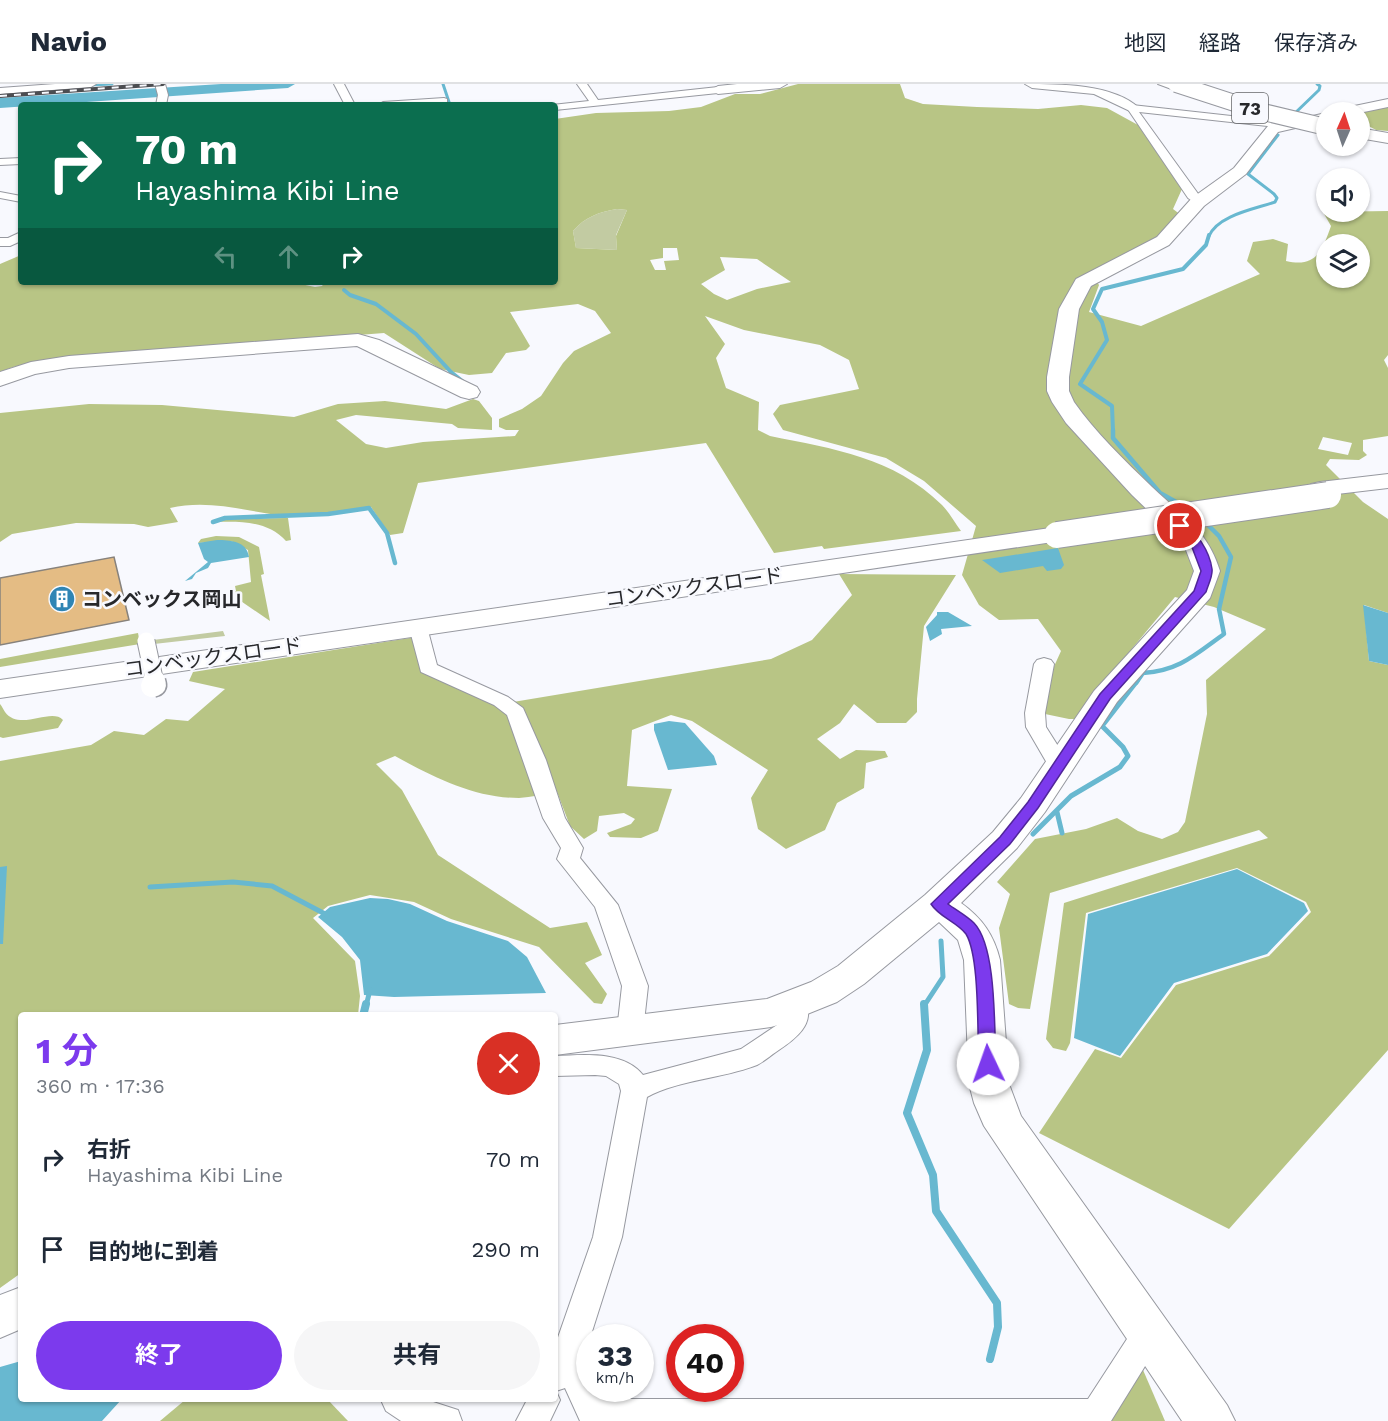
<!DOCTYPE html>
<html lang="ja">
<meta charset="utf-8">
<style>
:root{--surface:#fff;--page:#f6f6f7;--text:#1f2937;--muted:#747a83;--line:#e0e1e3;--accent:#7c3aed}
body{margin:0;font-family:"Work Sans","Noto Sans JP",sans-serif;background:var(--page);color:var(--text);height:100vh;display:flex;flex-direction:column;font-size:22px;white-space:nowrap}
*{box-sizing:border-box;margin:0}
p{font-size:20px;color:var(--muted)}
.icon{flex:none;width:33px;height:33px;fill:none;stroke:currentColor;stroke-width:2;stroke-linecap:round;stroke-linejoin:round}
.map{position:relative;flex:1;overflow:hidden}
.side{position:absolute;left:18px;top:928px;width:540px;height:390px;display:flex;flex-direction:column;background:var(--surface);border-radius:6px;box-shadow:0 2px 4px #0004}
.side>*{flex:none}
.top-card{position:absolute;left:18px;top:18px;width:540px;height:183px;border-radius:6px;box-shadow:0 2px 4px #0004;background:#0b6e4f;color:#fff;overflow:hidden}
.needle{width:39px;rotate:3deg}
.controls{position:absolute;left:1316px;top:18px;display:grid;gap:12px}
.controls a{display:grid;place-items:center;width:54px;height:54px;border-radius:50%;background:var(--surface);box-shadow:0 2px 4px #0004;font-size:30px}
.speed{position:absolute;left:576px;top:1240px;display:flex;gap:12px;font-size:30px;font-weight:700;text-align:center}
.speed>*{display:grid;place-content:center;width:78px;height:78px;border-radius:50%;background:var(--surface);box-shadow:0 2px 4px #0004;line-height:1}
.speed small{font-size:15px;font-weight:400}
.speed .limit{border:9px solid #d22;background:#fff;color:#111}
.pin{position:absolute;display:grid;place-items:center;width:51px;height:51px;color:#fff;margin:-26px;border:3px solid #fff;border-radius:50%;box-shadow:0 2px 6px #0007}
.me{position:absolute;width:66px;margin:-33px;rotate:357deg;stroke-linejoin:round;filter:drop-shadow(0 0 4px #0008)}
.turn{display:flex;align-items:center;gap:21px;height:126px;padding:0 18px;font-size:27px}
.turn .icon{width:78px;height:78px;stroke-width:2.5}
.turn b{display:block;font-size:42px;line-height:51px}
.lanes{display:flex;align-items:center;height:57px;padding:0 18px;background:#0003;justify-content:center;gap:30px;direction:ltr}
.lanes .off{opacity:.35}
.round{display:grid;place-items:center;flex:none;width:63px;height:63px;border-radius:32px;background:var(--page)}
.summary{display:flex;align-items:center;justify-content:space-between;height:102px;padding:0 18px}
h1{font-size:36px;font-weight:700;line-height:45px;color:var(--accent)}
.primary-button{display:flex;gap:12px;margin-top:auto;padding:12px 18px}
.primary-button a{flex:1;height:69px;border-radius:36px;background:var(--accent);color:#fff;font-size:24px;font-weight:700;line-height:69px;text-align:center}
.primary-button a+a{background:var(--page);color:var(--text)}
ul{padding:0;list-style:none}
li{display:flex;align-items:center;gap:18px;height:90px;padding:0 18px}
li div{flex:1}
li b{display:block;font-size:22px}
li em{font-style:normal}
header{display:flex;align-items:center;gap:36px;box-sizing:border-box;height:84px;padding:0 30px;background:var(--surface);border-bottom:2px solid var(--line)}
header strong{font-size:28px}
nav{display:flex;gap:33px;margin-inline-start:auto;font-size:21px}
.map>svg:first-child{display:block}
.green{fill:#c2cba2}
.forest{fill:#b8c585;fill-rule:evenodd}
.water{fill:#68b8d0}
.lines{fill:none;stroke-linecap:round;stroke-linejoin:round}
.stream-far4{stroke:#68b8d0;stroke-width:3}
.stream-far3{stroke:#68b8d0;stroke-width:4}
.stream-far2{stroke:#68b8d0;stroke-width:4.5}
.stream-far1{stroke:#68b8d0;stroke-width:5}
.stream{stroke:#68b8d0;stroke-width:8}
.river{fill:#68b8d0;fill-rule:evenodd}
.building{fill:#e4bc84;stroke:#87827c;stroke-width:1.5}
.street-casing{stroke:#9799a0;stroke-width:2}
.secondary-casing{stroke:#9799a0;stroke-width:2}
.primary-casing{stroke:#9799a0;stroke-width:2}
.street{fill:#fff;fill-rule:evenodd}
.secondary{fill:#fff;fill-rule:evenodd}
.primary{fill:#fff;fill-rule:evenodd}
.rail-casing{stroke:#4c4d51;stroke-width:4}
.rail{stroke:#f8f9fe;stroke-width:2;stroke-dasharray:7;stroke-linecap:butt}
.street-bridge-far1-casing{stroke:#9799a0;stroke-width:19;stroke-linecap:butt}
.street-bridge-casing{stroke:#9799a0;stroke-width:25;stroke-linecap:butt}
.secondary-bridge-casing{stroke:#9799a0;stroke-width:28;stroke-linecap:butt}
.primary-bridge-casing{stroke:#9799a0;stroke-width:18;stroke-linecap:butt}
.street-bridge-far1{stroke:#fff;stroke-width:17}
.street-bridge{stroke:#fff;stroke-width:22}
.secondary-bridge{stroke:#fff;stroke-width:26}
.primary-bridge{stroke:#fff;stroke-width:16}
.route{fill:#7c3aed;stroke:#51269a;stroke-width:1.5}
.labels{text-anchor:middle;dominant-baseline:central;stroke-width:5;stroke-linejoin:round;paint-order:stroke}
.shield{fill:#f8f9fe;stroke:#66676a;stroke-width:1.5}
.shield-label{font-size:18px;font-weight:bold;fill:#27282b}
.street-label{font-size:20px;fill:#27282b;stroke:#f8f9fe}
.poi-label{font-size:20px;font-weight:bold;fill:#27282b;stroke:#f8f9fe;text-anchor:start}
</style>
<header>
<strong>Navio</strong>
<nav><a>地図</a><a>経路</a><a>保存済み</a></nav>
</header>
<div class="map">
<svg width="1388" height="1337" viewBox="0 0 1388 1337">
<rect width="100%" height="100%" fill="#f8f9fe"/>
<g class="green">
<path d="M 617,125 L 627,126 L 616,151 L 617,166 L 576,164 L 573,147 C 585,133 599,128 617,125 Z"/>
<path d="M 223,547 L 225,552 L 154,560 L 153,556 Z"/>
</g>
<g class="forest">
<path d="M 798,0 L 900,0 L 905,14 L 923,20 L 977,23 L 1038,25 L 1081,21 L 1107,24 L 1138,41 L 1182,105 L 1173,125 L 1181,131 L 1155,157 L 1092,190 L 1099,201 L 1089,228 L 1141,242 L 1260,190 L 1247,177 L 1253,158 L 1273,155 L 1288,160 L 1286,177 C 1316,184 1322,167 1331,142 L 1323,128 L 1388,127 L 1388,271 L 1384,276 L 1388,284 L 1388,352 L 1363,356 L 1363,367 L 1367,371 L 1359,376 L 1330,375 L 1326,381 L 1363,418 L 1388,435 L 1388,529 L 1364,521 L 1369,577 L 1388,581 L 1388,966 L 1229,1145 L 1039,1049 L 1095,965 L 1121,974 L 1176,901 L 1269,872 L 1311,828 L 1306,818 L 1237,784 L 1086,829 L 1070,959 L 1066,967 L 1053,964 L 1046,955 L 1064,819 L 1268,754 L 1259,746 L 1050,809 L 1030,925 L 1018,924 L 1009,920 L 999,844 L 1010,810 L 997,798 L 1035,755 L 1086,745 L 1117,734 L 1138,747 L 1162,755 L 1178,748 L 1185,738 L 1207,630 L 1206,596 L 1266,545 L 1214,523 L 1175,513 L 1085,621 L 1078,635 L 1069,635 L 1045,630 L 1042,625 L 1047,598 L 1061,567 L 1038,535 L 999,536 L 979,521 L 962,491 L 976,442 L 924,397 L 886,374 L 783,346 L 773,330 L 780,321 L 859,305 L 849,276 L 820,261 L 744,246 L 705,232 L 725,260 L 716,274 L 726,304 L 759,318 L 758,346 L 770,352 C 834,365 893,373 942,421 C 949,428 955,439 961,447 L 824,465 L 822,462 L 774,469 L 706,359 L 418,399 L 403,449 L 390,451 L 371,423 C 343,427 311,435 284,432 C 245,427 209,415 170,424 L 178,438 L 148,443 L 134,440 L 76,439 L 12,450 L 0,458 L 0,329 L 89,320 L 162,321 L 294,333 L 338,320 L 385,317 L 446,325 L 473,315 L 479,317 L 492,334 L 492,346 L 458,344 L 452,340 L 356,331 L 336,336 L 366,360 L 386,364 L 423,358 L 515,352 L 519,346 L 506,346 L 499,343 L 499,335 L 522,325 L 541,312 L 563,279 L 574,267 L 611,249 L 595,227 L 578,220 L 510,228 L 530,262 L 526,266 L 506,269 L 492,289 L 469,291 L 440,285 L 384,249 L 66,274 L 13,283 L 0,288 L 0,180 L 21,171 L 21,198 L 291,198 L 315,203 L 322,202 L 325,198 L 555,198 L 555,35 L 596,29 L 669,27 L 701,23 L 735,10 L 760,10 ZM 617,125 L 627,126 L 616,152 L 617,166 L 576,164 L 573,147 C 585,133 599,128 617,125 ZM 1326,160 L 1359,160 L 1359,194 L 1326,194 ZM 663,164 L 677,164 L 679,176 L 664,177 L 666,186 L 655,186 L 650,176 L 663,174 ZM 720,173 L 757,175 L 791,198 L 757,205 L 727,216 L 714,210 L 701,200 L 725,186 ZM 1323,353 L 1352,359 L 1348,371 L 1318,365 Z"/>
<path d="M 1388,20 L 1388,47 L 1376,46 L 1359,37 L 1359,28 Z"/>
<path d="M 288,434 L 291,456 L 286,457 C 268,437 240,437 215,438 L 226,435 Z"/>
<path d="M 216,452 L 239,453 L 259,463 L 264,490 L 261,491 L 270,537 L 232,511 L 236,507 L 235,502 L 251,498 L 248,466 L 231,457 L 198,459 L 201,455 Z"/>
<path d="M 839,490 L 956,491 L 924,542 L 917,615 L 917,628 L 906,639 L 877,639 L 854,620 L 840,639 L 817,655 L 840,675 L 856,666 L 885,667 L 888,673 L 866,679 L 864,704 L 837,719 L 825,746 L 786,765 L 758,745 L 751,714 L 768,686 L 692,637 L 671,631 L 632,646 L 627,702 L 672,705 L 658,747 L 641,754 L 610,753 L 607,749 L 631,740 L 635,735 L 624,729 L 599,732 L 597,747 L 584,755 L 570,742 L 557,708 C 545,710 531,713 519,714 C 474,714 433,693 395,672 L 376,680 L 402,706 L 438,771 L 550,844 L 587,838 L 602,871 L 585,879 L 607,910 L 602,920 L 594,919 L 539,863 L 451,835 L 414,818 L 370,811 L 328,822 L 313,834 L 355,877 L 360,912 L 358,931 L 21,932 L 21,1189 L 0,1204 L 0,677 L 91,661 L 114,647 L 144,651 L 166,635 L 188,637 L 225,605 L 189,597 L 193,588 L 416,553 L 422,582 L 513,618 L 771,575 L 812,556 L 852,511 Z"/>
<path d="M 138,549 L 140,560 L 0,583 L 0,575 Z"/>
<path d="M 0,620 C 2,622 3,625 5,628 C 20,648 51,623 63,636 L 58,644 L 3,654 L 0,653 Z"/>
<path d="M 1140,1279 L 1165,1337 L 1110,1337 Z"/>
<path d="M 185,1316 L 328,1316 L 348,1337 L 160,1337 Z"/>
</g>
<g class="water">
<path d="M 217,456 C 230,456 247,457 249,473 L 211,479 L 208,484 L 196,489 L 192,495 L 185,497 L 208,478 L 204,475 L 198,459 Z"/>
<path d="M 1058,464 L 1064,481 L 1061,485 L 1047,487 L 1043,482 L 1000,489 L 982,476 Z"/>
<path d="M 1363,521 L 1388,529 L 1388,581 L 1369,577 Z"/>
<path d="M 937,528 L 948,528 L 972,542 L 941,545 L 942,550 L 930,557 L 926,543 L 937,531 Z"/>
<path d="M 669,637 L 685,639 L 714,672 L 717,681 L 668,686 L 654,646 L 654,640 Z"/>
<path d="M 7,782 L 3,860 L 0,860 L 0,783 Z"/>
<path d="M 1237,785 L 1304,819 L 1308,827 L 1267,870 L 1174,899 L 1120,972 L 1074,954 L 1088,830 Z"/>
<path d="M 370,814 L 388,815 L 410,820 L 447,837 L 508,857 L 527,873 L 546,909 L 394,913 L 364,911 L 360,876 L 342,853 L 318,833 L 330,823 Z"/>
<path d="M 21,1277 L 21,1316 L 121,1316 L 102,1337 L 0,1337 L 0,1283 Z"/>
</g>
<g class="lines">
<g class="stream-far4">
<path d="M 443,0 L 450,21"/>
<path d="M 90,1 L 112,0"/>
<path d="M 1293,31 L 1319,6 L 1320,2 L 1317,0"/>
<path d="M 1209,152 C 1218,131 1255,125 1275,118 L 1277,114 L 1274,110 L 1248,90 L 1278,51"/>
</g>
<g class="stream-far3">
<path d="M 344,206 L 350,211 L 376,220 L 416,250 L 451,288 L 466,300"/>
<path d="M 1113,347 L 1112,322 L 1080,300 L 1107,256 L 1102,238 L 1093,225 L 1102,205 L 1183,185 L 1206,161 L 1209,151"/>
</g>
<g class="stream-far2">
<path d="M 1113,346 L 1113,354 L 1160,409 L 1185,423"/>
<path d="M 213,438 L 225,434 L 328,430 L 369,424 L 387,449 L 395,479"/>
<path d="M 1136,599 L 1143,589 C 1179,587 1196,570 1224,550 L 1219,525 L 1231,473 L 1219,452 L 1205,438"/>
</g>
<g class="stream-far1">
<path d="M 1057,728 L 1062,749"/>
<path d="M 1033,750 L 1071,712 L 1120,683 L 1128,672 L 1123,663 L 1102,642 L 1137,597"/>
<path d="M 150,803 L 233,798 L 272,802 L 327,831"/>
<path d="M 366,922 L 370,906"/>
<path d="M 924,922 L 943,893 L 941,857"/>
</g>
<g class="stream">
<path d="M 924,920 L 927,966 L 907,1029 L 933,1091 L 936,1127 L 997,1219 L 998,1243 L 990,1275"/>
<path d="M 363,932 L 366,920"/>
</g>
<path class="river" d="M 221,0 L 295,0 L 288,4 L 0,24 L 0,14 Z"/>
</g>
<path class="building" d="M 114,473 L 129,536 L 0,561 L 0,494 Z"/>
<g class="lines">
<defs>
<g id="street">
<path d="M 55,0 L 96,0 L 91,3 L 0,10 L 0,4 Z"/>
<path d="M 155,0 L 165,0 L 168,11 L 166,21 L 156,21 L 158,11 Z"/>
<path d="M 334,0 L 344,0 L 355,21 L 345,21 Z"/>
<path d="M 577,0 L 587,0 L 598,16 L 718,3 L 723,6 L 718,9 L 555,26 L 555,21 L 552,21 L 589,17 Z"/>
<path d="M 1158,0 L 1172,0 L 1201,11 L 1193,13 Z"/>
<path d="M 444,14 L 447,15 L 447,19 L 378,21 L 383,18 Z"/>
<path d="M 1132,21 L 1286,38 L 1291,41 L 1286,44 L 1139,28 L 1204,118 L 1198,121 L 1188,114 L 1127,24 Z"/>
<path d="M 21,74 L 21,80 L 0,81 L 0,75 Z"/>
<path d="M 0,108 L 21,112 L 21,118 L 0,114 Z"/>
<path d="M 21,148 L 21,157 L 10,162 L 0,162 L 0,154 L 8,154 Z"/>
<path d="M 418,537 L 425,539 L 427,543 L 437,581 L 508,613 L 523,624 L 546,676 L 565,734 L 583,764 L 580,774 L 618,821 L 648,902 L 643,947 L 639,954 L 630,957 L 621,954 L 617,947 L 622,902 L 595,823 L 557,775 L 561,764 L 543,734 L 507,631 L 494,621 L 421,588 L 409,543 L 411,539 Z"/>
<path d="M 1044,574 L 1051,576 L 1054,580 L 1045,629 L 1046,643 L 1070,681 L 1067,686 L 1059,687 L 1051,686 L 1026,643 L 1025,629 L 1034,580 L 1037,576 Z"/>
<path d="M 795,912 L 804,914 C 818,940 794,956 776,968 C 770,972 763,978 757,981 C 721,995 681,995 647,1013 L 622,1153 L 590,1254 L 590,1305 L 598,1305 L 603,1315 L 1088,1315 L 1138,1238 L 1149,1234 L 1160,1238 L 1165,1248 L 1160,1258 L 1111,1337 L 580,1337 L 565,1304 L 556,1307 L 560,1316 L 550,1337 L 516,1337 L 527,1316 L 555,1316 L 555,1262 L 593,1153 L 621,1007 L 619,1000 L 606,992 L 595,991 L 555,992 L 555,972 C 583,971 623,966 643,991 L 741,965 L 780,939 L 782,921 L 786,914 Z"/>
<path d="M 381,1316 L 427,1316 L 458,1326 L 462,1337 L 401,1337 L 386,1327 Z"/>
</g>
<g id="secondary">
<path d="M 737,0 L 787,0 L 780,4 L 718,10 L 711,6 L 718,2 Z"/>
<path d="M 1025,0 C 1061,0 1113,0 1139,24 L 1132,28 L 1094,10 L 1032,4 Z"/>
<path d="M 1388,15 L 1388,23 L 1359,29 L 1338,28 L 1340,25 Z"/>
<path d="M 1326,29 L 1326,37 L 1278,48 L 1246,90 L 1204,122 L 1169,161 L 1091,202 L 1079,225 L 1069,293 L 1069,307 L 1074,318 C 1095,348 1125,377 1152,403 C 1182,432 1207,445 1220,487 L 1210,514 L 1117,618 L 1045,728 L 1017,764 L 961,819 C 982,834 994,851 1000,876 L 1009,1000 L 1021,1032 L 1227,1321 L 1235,1337 L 1182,1337 L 984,1042 L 974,1019 L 969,1000 L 964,876 L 958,856 L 939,838 L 864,900 L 837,918 L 785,939 L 771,943 L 555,971 L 555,941 L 767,915 L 811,898 L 838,882 L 925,811 L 993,748 L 1021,714 L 1094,607 L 1187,506 L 1194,487 L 1184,461 L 1132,411 L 1066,339 L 1052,318 L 1047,307 L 1047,293 L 1059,225 L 1076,195 L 1157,153 L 1192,114 L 1234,84 L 1268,42 Z"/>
<path d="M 358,250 L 379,256 L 477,303 L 480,308 L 477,313 L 469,315 L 461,313 L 357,262 L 69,284 L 35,290 L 0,302 L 0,288 L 31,278 L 69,272 Z"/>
<path d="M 1388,390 L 1388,404 L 1320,412 L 1311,410 L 1308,405 L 1311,400 L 1320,398 Z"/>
<path d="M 1057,443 L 1066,446 L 1070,451 L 1066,456 L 0,614 L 0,596 Z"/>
<path d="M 21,1203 L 21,1245 L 0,1254 L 0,1211 Z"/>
</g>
<path id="primary" d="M 1359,44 L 1388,49 L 1388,59 L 1359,54 Z"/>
</defs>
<use href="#street" class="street-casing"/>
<use href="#secondary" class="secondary-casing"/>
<use href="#primary" class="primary-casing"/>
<use href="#street" class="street"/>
<use href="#secondary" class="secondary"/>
<use href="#primary" class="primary"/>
<defs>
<path id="rail" d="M 0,12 L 163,0"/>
</defs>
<use href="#rail" class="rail-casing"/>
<use href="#rail" class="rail"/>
<defs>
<path id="street-bridge-far1" d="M 146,557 L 155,599"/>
<path id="street-bridge" d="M 152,602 L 155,601 L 154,597"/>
<path id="secondary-bridge" d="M 1057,451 L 1328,411"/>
<path id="primary-bridge" d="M 1176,0 L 1259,27 L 1326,43"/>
</defs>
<use href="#street-bridge-far1" class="street-bridge-far1-casing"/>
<use href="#street-bridge" class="street-bridge-casing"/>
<use href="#secondary-bridge" class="secondary-bridge-casing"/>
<use href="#primary-bridge" class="primary-bridge-casing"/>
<use href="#street-bridge-far1" class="street-bridge-far1"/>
<use href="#street-bridge" class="street-bridge"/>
<use href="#secondary-bridge" class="secondary-bridge"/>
<use href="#primary-bridge" class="primary-bridge"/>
</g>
<path class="route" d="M 1180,439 C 1196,444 1210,469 1212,485 C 1213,492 1208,501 1206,508 L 1110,615 L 1038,724 L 1010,760 L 948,820 C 956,826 967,832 974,839 C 997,863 994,945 996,980 L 994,984 L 988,986 L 982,984 L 979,980 C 977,949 980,873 966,850 C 957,838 939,833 931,820 L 1000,753 L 1028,718 L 1100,610 L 1194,507 L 1201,487 L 1190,458 L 1175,442 Z"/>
<defs>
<symbol id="building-disc" viewBox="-11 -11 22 22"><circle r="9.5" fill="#2f85b4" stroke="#f8f9fe"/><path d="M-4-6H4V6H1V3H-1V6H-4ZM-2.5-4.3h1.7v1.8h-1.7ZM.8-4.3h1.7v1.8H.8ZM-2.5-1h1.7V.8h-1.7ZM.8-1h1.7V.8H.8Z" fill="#fff"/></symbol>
</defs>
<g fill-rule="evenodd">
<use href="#building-disc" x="47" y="500" width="30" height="30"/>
</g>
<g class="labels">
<rect class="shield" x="1232" y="9" width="36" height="30" rx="4.5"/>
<g class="shield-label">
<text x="1250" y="24">73</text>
</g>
<g class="street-label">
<text transform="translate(694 503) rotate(-8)">コンベックスロード</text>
<text transform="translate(213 573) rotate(-8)">コンベックスロード</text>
</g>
<g class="poi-label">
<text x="82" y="515">コンベックス岡山</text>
</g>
</g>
</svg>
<div class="controls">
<a><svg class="needle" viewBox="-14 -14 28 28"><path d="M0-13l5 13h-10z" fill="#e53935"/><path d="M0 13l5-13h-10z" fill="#747a83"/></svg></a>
<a><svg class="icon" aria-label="sound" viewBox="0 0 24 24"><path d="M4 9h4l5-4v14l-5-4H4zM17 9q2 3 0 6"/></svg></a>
<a><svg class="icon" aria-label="layers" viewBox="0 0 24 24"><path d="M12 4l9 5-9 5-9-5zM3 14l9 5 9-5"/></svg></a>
</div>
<div class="speed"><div>33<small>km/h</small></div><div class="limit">40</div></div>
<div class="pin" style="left:1180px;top:442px;background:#d93025"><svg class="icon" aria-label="arrive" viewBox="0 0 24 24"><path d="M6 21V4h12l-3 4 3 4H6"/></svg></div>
<svg class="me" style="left:988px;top:980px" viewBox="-20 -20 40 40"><circle r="19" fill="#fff"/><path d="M0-13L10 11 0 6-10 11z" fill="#7c3aed"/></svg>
<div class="top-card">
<div class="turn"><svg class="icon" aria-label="right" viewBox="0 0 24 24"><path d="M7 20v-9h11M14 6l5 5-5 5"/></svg><div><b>70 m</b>Hayashima Kibi Line</div></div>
<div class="lanes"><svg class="icon off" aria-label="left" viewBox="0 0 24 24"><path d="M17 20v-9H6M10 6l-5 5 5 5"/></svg><svg class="icon off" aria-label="ahead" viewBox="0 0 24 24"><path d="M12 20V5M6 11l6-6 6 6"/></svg><svg class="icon" aria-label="right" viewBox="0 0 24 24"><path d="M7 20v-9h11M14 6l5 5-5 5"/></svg></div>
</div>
<section class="side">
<div class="summary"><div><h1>1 分</h1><p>360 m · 17:36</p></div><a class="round" style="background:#d93025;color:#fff"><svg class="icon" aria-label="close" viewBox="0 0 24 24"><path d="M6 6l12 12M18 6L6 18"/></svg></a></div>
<ul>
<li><svg class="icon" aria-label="right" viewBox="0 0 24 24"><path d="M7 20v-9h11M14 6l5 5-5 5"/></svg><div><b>右折</b><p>Hayashima Kibi Line</p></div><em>70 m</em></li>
<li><svg class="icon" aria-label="arrive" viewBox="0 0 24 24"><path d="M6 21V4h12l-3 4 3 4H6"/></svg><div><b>目的地に到着</b></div><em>290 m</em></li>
</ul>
<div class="primary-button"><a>終了</a><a>共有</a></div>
</section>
</div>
